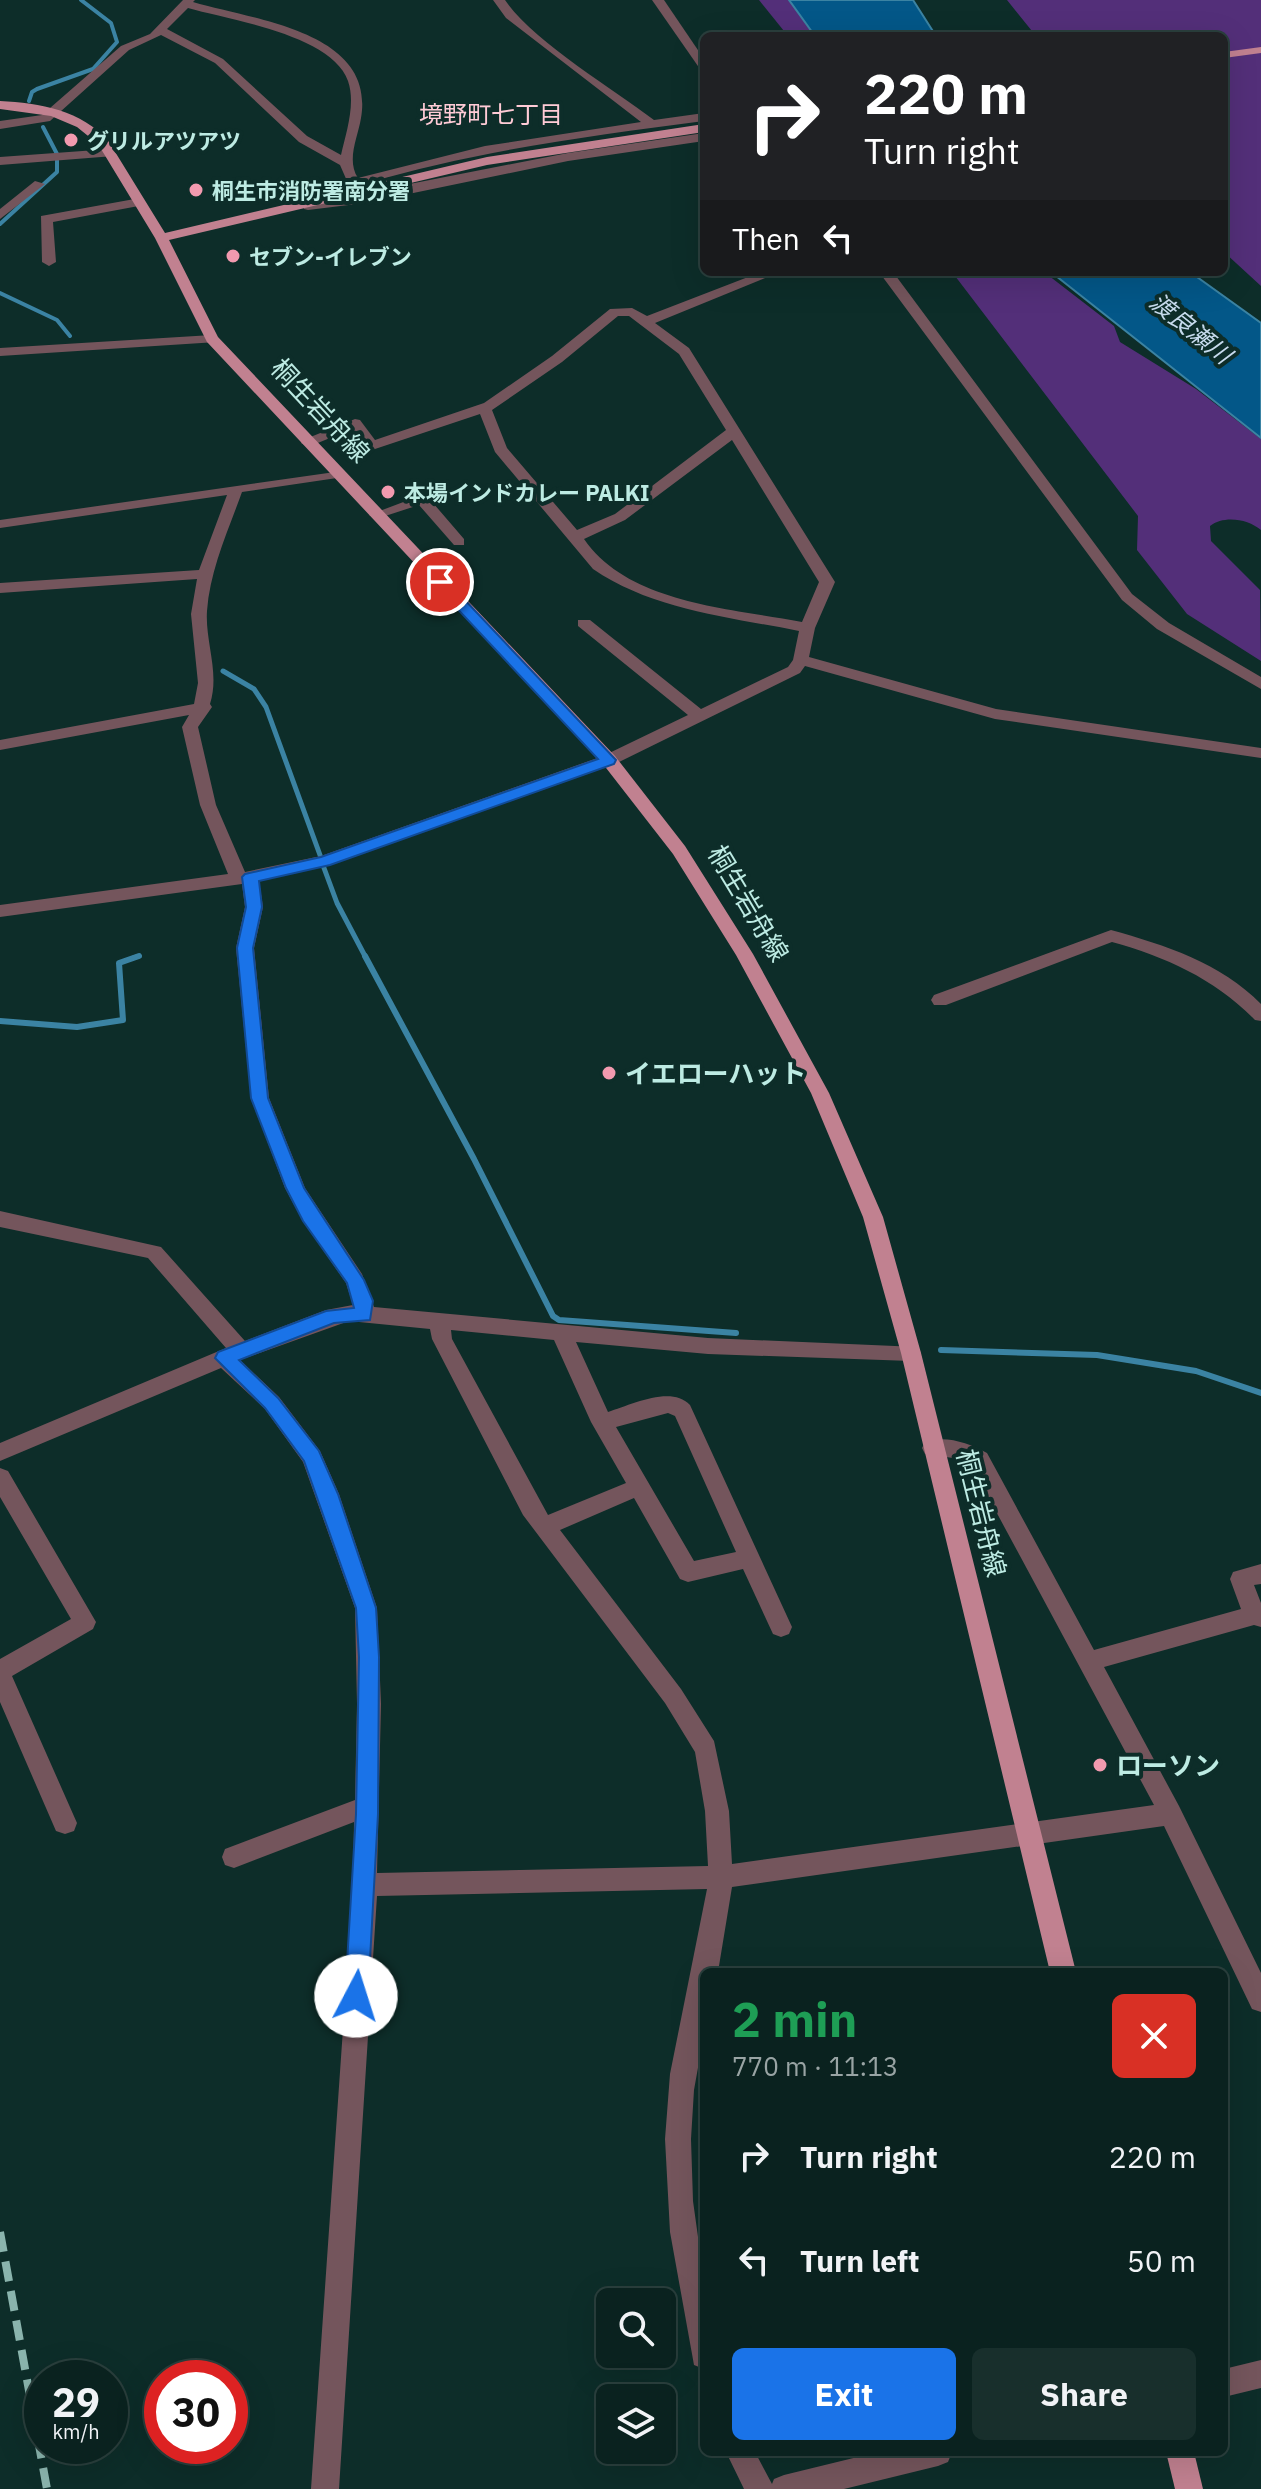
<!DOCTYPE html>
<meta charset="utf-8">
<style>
:root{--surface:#0a221f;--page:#182f2c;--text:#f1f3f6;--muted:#99a4a4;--line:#2a3f3d;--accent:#1a73e8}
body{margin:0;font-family:"IBM Plex Sans","Noto Sans JP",sans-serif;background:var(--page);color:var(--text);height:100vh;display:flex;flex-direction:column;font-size:30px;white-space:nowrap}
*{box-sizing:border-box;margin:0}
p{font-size:26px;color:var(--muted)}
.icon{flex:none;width:44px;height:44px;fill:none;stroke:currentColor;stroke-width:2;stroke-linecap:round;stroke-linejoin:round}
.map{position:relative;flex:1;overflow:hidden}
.sheet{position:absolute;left:700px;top:1968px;width:528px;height:488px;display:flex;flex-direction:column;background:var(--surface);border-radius:12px;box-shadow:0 8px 32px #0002,0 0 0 2px var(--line)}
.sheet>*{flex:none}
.hud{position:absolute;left:700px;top:32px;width:528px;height:244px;border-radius:12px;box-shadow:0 8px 32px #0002,0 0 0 2px var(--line);background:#202124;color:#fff;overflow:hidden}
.buttons{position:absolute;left:596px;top:2288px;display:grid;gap:16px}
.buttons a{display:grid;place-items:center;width:80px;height:80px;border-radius:12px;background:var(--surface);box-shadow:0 8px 32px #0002,0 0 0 2px var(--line);font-size:40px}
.speed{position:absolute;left:24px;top:2360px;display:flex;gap:16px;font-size:40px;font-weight:700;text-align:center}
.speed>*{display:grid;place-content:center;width:104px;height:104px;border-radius:50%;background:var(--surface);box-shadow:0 8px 32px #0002,0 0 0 2px var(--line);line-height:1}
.speed small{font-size:20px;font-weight:400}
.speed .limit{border:12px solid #d22;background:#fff;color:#111}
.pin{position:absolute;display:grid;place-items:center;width:68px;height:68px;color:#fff;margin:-34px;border:4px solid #fff;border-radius:50%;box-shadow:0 2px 8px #0007}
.me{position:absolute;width:88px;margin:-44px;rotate:5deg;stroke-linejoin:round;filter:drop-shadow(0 0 6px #0008)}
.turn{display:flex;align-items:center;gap:28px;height:168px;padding:0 32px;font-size:36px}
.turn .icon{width:104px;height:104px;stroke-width:2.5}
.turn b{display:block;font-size:56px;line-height:68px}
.then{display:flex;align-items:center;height:76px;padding:0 32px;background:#0003;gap:16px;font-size:30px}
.round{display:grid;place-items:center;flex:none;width:84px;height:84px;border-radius:12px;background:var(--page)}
.summary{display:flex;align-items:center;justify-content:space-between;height:136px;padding:0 32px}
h1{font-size:48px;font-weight:800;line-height:60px;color:#1e9e55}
.primary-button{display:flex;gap:16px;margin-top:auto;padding:16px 32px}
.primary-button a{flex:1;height:92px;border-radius:12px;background:var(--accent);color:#fff;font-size:32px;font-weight:800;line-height:92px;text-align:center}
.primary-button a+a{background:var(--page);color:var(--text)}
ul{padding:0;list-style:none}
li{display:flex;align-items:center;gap:24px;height:104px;padding:0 32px}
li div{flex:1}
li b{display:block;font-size:30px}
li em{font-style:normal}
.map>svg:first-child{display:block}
.green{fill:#532f79}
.water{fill:#035788;stroke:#3b83a3;stroke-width:2}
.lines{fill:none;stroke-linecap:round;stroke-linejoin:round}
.stream-far2{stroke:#3b83a3;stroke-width:4}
.stream-far1{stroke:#3b83a3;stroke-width:5}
.stream{stroke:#3b83a3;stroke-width:6}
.minor{fill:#74555c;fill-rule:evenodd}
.major{fill:#c18190;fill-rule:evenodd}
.rail{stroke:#8ab4ad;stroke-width:8;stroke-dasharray:20 10;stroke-linecap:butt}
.route{fill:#1a73e8;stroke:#114b97;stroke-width:2}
.poi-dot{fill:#f29aaf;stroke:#0d2d29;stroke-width:3}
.labels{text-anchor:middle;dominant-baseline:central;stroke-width:8;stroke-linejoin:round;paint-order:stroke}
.far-poi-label{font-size:22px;font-weight:bold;fill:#bdebe3;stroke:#0d2d29;text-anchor:start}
.far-neighbourhood-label{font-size:24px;fill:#ffcbd6;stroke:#0d2d29}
.far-water-label{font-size:24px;font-style:italic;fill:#c7dbed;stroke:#0d2d29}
.street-label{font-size:26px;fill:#bdebe3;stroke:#0d2d29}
.poi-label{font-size:26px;font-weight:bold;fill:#bdebe3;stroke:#0d2d29;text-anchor:start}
</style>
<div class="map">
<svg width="1261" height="2489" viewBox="0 0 1261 2489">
<rect width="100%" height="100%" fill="#0d2d29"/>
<g class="green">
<path d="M 759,0 L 789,0 L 815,36 L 788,36 Z"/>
<path d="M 1007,0 L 1261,0 L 1261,286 L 1224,252 L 1224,36 L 1036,36 Z"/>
<path d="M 952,272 L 1044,272 L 1114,326 L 1120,342 L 1196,389 L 1261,439 L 1261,530 C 1248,519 1224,515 1210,526 L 1211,541 L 1260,590 L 1261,661 L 1187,614 L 1137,550 L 1138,516 Z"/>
</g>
<g class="water">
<path d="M 789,0 L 913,0 L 936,36 L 815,36 Z"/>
<path d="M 1051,272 L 1190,272 L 1261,323 L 1261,438 Z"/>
</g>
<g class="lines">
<g class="stream-far2">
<path d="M 29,101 L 32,92 L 37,89 L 93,69 L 117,42 L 111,23 L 81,0"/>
<path d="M 0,224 L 57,172 L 57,154 L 43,127"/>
<path d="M 0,293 L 57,320 L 70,336"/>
</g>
<g class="stream-far1">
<path d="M 223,671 L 254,689 L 266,707 L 320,855"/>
<path d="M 324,868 L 337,903 L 366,958"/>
<path d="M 133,958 L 139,956"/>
</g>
<g class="stream">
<path d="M 365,956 L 474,1159 L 553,1316 L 559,1320 L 736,1333"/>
<path d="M 0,1021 L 77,1027 L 123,1020 L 119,963 L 139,956"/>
<path d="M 941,1350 L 1097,1355 L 1196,1371 L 1261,1393"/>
</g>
<g class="minor">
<path d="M 183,0 L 195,0 L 193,2 C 253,20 376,31 361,118 C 358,137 346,160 358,178 L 485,146 L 641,122 L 506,18 L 493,0 L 505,0 C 532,40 613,89 654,120 L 704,113 L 704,121 C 589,136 475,151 364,184 L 369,190 L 367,193 L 359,193 L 353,188 L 328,200 L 568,153 L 704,133 L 704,141 L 568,161 L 365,203 L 308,210 L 304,209 L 304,203 L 347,181 L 340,165 L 299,142 L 215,63 L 161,35 L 129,50 L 50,121 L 0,129 L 0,121 L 42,115 L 121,46 L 150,34 ZM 188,8 C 230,20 332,35 348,81 C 356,104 346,133 341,155 L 307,136 L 223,59 L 167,29 Z"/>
<path d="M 652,0 L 664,0 L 704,59 L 704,71 L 700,69 Z"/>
<path d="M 110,149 L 114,150 L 114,156 L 0,165 L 0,157 Z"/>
<path d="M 35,181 L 45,184 L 0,219 L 0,209 Z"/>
<path d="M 140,198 L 144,199 L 144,205 L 53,222 L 56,262 L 49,266 L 42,262 L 41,216 Z"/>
<path d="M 761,272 L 780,272 L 655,323 L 689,348 L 835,582 L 815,628 L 809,657 L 996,709 L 1261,748 L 1261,758 L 995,719 L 805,666 L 800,673 L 615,764 L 330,865 L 259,881 L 263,907 L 254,948 L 269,1098 L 305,1188 L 362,1274 L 374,1307 L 708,1338 L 918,1347 L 921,1353 L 918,1359 L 911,1361 L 708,1354 L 576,1342 L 608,1412 C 631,1405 671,1385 690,1405 L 792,1627 L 789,1634 L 781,1637 L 773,1634 L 743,1569 L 688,1582 L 680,1579 L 634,1498 L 560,1530 L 681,1689 L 714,1741 L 729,1811 L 732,1864 L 1154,1805 L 971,1465 L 960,1459 L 925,1454 L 922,1448 L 925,1442 C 946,1435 968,1443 987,1453 L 1094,1650 L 1241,1609 L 1230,1579 L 1233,1572 L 1261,1564 L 1261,1584 L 1254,1585 L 1261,1603 L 1261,1627 L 1254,1625 L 1104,1667 L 1179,1806 L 1261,1973 L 1261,2012 L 1252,2009 L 1164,1826 L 732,1887 L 718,1972 L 704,1972 L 704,2034 L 694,2090 L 691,2139 L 693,2201 L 704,2280 L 704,2369 L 694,2365 L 670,2232 L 665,2139 L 670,2074 L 707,1889 L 377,1896 L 339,2489 L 311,2489 L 353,1885 L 354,1822 L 234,1868 L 225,1865 L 222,1857 L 225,1849 L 355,1800 L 357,1704 L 355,1608 L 303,1462 L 265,1409 L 221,1368 L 0,1461 L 0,1443 L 226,1348 L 148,1258 L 0,1227 L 0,1211 L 161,1247 L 245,1341 L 326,1310 L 353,1305 L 346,1283 L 303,1221 L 285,1188 L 251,1098 L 236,948 L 245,907 L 242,884 L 0,917 L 0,905 L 228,874 L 200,805 L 182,727 L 189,715 L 0,750 L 0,740 L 194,704 L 198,683 L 191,614 L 197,579 L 0,593 L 0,583 L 199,570 L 227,495 L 0,528 L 0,520 L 342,471 L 342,477 L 337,478 L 242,492 C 228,531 210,570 207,611 C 205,642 220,673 210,704 L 212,707 L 198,727 L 216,805 L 245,872 L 321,856 L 603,756 L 688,715 L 578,626 L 578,620 L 590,620 L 701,709 L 788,667 L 793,660 L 799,631 C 729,617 653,610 593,569 L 495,452 L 480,414 L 372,450 L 367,449 L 352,429 L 308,447 L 301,443 L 303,440 L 355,419 L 360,420 L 375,440 L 484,403 L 552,356 L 610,309 L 632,308 L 647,316 ZM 618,316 L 629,316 L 679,354 L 726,430 L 615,514 L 577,530 L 507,448 L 492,410 L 562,362 ZM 732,440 L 819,582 L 802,622 C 730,608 629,604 584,539 L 625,520 ZM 349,1321 L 430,1329 L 432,1339 L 523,1515 L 665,1703 L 695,1752 L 705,1811 L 708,1866 L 377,1873 L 381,1704 L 377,1608 L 339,1494 L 320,1451 L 279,1397 L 240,1360 ZM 451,1330 L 554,1340 L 591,1422 L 626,1483 L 548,1515 L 452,1339 ZM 668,1413 L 675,1416 L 736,1552 L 694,1561 L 616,1427 Z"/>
<path d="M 879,272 L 893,272 L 1132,594 L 1169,623 L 1261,677 L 1261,689 L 1157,629 L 1122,600 Z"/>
<path d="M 212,335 L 219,339 L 217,342 L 0,356 L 0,348 Z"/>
<path d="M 422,495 L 427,496 L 464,539 L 464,545 L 454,545 L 419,505 L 376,519 L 369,515 Z"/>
<path d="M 1111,930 C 1165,945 1221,963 1261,1004 L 1261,1021 L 1255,1020 C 1215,979 1166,957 1112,942 L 946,1005 L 934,1005 L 931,1000 L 934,995 Z"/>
<path d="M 0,1468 L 8,1471 L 96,1622 L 93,1629 L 12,1676 L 77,1823 L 74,1831 L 65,1834 L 56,1831 L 0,1702 L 0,1659 L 71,1619 L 0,1497 Z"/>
<path d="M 1261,2360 L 1261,2388 L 1224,2397 L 1224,2369 Z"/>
<path d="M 726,2452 L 755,2452 L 772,2484 L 774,2479 L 784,2475 L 878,2452 L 952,2452 L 948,2462 L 938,2466 L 844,2489 L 744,2489 Z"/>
</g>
<g class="major">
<path d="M 1261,47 L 1261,53 L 1224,58 L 1224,52 Z"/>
<path d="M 0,101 C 40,103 82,110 109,142 L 165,233 L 487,157 L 704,124 L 704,132 L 487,165 L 169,240 L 218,337 L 615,756 L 685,846 L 753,954 L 829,1093 L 883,1217 L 921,1353 L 1076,1972 L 1050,1972 L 901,1353 L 863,1217 L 811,1093 L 736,955 L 673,854 L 603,764 L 207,342 L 155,238 L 98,144 L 77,127 L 51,116 L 0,109 Z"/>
<path d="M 1166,2452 L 1194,2452 L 1203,2489 L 1175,2489 Z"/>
</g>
<path class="rail" d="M 0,2232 L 47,2489"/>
</g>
<path class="route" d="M 440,578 L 445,579 L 616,760 L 614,764 L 330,865 L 259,881 L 262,907 L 253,948 L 268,1098 L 304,1188 L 364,1280 L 373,1301 L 370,1320 L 334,1323 L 239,1360 L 278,1398 L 319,1451 L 338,1494 L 376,1608 L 379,1657 L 378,1814 L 368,1996 L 364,2004 L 356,2007 L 348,2004 L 345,1996 L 356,1814 L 359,1657 L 356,1608 L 304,1461 L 265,1408 L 215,1358 L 218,1352 L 326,1311 L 354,1308 L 347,1283 L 303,1221 L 286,1188 L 251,1098 L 237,948 L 246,907 L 242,877 L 245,874 L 321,857 L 598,759 L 435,585 L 433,582 Z"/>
<g class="poi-dot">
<circle cx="71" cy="140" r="8"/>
<circle cx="196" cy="190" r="8"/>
<circle cx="233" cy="256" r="8"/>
<circle cx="388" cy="492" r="8"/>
<circle cx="609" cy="1073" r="8"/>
<circle cx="1100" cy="1765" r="8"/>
</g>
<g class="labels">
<g class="far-poi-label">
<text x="87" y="140">グリルアツアツ</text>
<text x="212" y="190">桐生市消防署南分署</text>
<text x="249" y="256">セブン-イレブン</text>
<text x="404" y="492">本場インドカレー PALKI</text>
</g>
<g class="far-neighbourhood-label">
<text x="491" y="114">境野町七丁目</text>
</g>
<g class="far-water-label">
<text transform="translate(1191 328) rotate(39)">渡良瀬川</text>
</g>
<g class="street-label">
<text transform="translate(321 410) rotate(47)">桐生岩舟線</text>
<text transform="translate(749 903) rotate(59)">桐生岩舟線</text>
<text transform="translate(982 1513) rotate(76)">桐生岩舟線</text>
</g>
<g class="poi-label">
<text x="625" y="1073">イエローハット</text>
<text x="1116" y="1765">ローソン</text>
</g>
</g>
</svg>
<div class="buttons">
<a><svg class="icon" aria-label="search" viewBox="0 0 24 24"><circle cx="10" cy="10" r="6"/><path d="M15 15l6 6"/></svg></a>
<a><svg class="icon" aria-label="layers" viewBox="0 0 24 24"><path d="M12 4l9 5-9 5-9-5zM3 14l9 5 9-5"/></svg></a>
</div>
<div class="speed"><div>29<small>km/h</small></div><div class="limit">30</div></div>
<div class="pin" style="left:440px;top:582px;background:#d93025"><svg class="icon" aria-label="arrive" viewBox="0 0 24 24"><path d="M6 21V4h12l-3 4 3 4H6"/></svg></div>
<svg class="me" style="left:356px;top:1996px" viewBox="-20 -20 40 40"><circle r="19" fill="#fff"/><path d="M0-13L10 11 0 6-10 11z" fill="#1a73e8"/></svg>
<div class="hud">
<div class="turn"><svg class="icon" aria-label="right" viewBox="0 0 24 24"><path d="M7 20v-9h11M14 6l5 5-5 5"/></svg><div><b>220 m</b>Turn right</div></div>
<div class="then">Then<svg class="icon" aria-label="left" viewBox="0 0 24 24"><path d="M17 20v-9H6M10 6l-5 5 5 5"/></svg></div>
</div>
<section class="sheet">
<div class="summary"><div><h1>2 min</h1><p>770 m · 11:13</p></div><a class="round" style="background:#d93025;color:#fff"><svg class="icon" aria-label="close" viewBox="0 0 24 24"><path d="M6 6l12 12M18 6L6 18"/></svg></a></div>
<ul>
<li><svg class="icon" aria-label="right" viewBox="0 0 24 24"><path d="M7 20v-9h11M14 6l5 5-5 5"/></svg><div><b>Turn right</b></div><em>220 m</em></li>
<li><svg class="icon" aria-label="left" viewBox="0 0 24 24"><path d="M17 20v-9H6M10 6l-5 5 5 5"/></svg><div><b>Turn left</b></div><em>50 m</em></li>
</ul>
<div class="primary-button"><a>Exit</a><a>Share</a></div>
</section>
</div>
